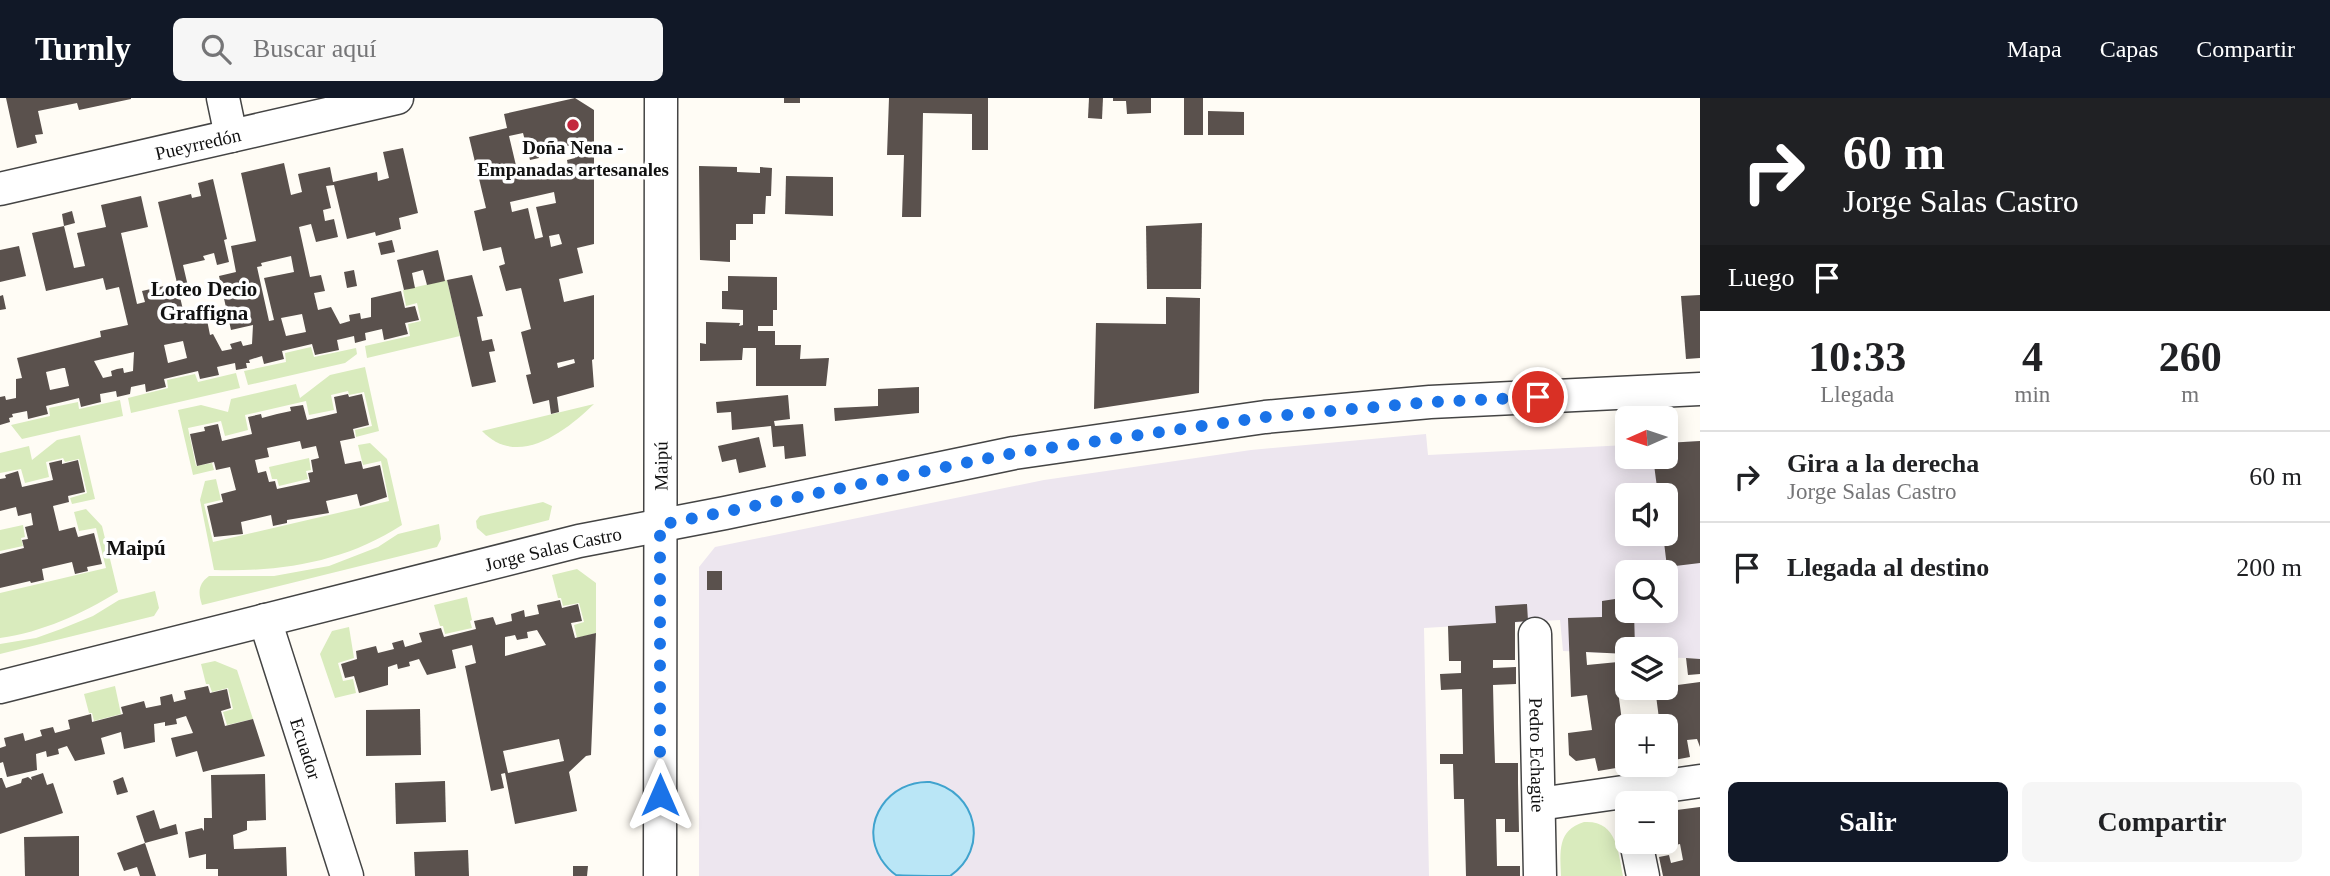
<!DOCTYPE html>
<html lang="es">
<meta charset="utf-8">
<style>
:root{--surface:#fff;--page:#f6f6f6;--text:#202124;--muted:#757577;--line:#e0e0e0;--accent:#111827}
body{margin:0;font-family:"Times New Roman",serif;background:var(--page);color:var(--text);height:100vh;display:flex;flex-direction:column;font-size:26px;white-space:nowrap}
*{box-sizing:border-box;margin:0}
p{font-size:23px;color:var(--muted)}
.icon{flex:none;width:38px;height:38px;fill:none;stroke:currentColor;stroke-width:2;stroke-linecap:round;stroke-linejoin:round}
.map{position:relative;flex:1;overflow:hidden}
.side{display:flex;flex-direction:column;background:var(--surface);width:630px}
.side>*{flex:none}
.top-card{background:#202124;color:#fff;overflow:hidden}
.needle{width:46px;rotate:267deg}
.buttons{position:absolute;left:1615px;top:308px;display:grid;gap:14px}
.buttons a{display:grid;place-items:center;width:63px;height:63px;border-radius:10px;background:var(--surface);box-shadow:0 4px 18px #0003;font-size:35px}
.pin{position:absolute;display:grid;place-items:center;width:60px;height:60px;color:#fff;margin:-30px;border:4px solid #fff;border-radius:50%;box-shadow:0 2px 7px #0007}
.me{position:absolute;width:77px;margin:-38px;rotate:0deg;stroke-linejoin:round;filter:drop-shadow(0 0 5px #0008)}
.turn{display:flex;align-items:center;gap:24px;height:147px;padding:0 28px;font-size:32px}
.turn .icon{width:91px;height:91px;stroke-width:2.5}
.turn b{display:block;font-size:49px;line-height:60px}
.then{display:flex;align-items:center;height:66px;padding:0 28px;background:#0003;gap:14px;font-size:26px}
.eta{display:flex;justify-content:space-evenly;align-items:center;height:119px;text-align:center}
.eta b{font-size:42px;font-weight:700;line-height:49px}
.primary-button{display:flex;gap:14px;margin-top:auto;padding:14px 28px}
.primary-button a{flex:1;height:80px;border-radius:10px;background:var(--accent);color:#fff;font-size:28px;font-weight:700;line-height:80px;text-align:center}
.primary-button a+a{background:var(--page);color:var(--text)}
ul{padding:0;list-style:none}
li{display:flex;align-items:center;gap:21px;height:91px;padding:0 28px;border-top:2px solid var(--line)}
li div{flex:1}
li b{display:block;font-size:26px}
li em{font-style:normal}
header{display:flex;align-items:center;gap:42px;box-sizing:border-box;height:98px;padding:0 35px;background:var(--accent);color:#fff}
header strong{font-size:33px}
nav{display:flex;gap:38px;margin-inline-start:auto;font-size:24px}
.search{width:490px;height:63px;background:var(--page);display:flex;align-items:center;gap:18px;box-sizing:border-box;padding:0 24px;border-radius:10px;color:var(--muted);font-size:26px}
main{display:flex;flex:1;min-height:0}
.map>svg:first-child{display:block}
.industrial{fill:#ede6ef;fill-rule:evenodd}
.green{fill:#d9ebbd}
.water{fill:#bae6f6;stroke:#40a3ce;stroke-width:2}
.building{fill:#5a514d;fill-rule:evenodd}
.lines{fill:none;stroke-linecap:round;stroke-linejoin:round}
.minor-casing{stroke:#444;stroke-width:35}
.minor{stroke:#fff;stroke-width:32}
.route{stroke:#1a73e8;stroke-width:12;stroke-dasharray:0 21.6}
.poi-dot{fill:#c3273e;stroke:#fff;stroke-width:2.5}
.labels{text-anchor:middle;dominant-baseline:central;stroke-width:7;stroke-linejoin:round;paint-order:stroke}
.street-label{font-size:19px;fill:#111;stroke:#fff}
.poi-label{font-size:19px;font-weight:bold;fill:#111;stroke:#fff}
.neighbourhood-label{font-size:21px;font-weight:bold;fill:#111;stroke:#fff}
</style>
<header>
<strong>Turnly</strong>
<div class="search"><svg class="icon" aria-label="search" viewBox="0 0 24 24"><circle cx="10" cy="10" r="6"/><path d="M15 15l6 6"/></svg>Buscar aquí</div>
<nav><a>Mapa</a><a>Capas</a><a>Compartir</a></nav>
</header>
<main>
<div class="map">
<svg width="1700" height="778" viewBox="0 0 1700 778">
<rect width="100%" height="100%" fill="#fffcf5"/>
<path class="industrial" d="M 1426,336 L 1428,357 L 1627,347 L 1628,359 L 1666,359 L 1666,345 L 1700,343 L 1700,561 L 1666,559 L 1666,551 L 1628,551 L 1627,556 L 1563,553 L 1560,522 L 1424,530 L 1429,778 L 699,778 L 699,469 L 715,449 L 1044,382 L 1251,352 ZM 1628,397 L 1666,397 L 1666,436 L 1628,436 ZM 1628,474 L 1666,474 L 1666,513 L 1628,513 Z"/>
<g class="green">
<path d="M 447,182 L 460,238 L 367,260 L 365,248 L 410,238 L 408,226 L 421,223 L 417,205 L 406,208 L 403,192 Z"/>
<path d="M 311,249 L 314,259 L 356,250 L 357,256 L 345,265 L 248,287 L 244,273 L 286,264 L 285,255 Z"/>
<path d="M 365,269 L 379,333 L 356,339 L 355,332 L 372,328 L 364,294 L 349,297 L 348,293 L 331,297 L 334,312 L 309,317 L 306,303 L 245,317 L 248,332 L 225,338 L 221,323 L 188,330 L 196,368 L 212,365 L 214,372 L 193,377 L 178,312 L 201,307 L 228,314 L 231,301 L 296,286 L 300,300 L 330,277 Z"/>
<path d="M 236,275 L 240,290 L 131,315 L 128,300 L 168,290 L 167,282 L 195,276 L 198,284 Z"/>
<path d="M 120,302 L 123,318 L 22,341 L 11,327 L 50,318 L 49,310 L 78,304 L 79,311 Z"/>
<path d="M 594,306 C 566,333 518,371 482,333 Z"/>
<path d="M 80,337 L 95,401 L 72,406 L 70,400 L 87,395 L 79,361 L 65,364 L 63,360 L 46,364 L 49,379 L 25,385 L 21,371 L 0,375 L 0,355 L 29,348 L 32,362 L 57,342 Z"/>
<path d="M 370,345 L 387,361 L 402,427 C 345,464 281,474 214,472 L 200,402 L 205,383 L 216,381 L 221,402 L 204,406 L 213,444 L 389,403 L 381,363 L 363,367 L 358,347 Z"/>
<path d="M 309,360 L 311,372 L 306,373 L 308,381 L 279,388 L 277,381 L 272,381 L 269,369 Z"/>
<path d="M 543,404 L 552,408 L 549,422 L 486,438 L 477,430 L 476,423 L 480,418 Z"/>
<path d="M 86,411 L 102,428 L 118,494 C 81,516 43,534 0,540 L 0,495 L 106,470 L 96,430 L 79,433 L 74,414 Z"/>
<path d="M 439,426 L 441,441 L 437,449 L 202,507 C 198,495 198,486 209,478 L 274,478 L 329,468 L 378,449 L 398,436 Z"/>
<path d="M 23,427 L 25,439 L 21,440 L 23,448 L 0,453 L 0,432 Z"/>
<path d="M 577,471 L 596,485 L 596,535 L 577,540 L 574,527 L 584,524 L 579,505 L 563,508 L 561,500 L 558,500 L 552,477 Z"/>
<path d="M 155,493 L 159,510 L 154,518 L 0,556 L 0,546 L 36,540 L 61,531 L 93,518 L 119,502 Z"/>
<path d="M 467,499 L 472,522 L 470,523 L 472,530 L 445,536 L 443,528 L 440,528 L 434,507 Z"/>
<path d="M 349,529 L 354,560 L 338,565 L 343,583 L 353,581 L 356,595 L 335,600 L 320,556 L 332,533 Z"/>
<path d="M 215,563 L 237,572 L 253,621 L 227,627 L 223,614 L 233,611 L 228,590 L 212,594 L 209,586 L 206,586 L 201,566 Z"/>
<path d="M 115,588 L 121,616 L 94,623 L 92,615 L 89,615 L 84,596 Z"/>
<path d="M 1584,724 C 1617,722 1618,753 1623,778 L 1561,778 C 1560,754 1557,732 1584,724 Z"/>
</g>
<path class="water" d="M 930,684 C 977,693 990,751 950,778 C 937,778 906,778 896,777 C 890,773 885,767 881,761 C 858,724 890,682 930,684 Z"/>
<g class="building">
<path d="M 6,0 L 131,0 L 131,1 L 79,12 L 77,5 L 38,13 L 43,36 L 35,37 L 37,45 L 17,50 Z"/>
<path d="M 575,0 L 594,12 L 594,146 L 577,150 L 583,175 L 559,181 L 564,204 L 594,197 L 594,261 L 592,262 L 594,289 L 557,299 L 559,314 L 551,316 L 549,302 L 533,306 L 526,277 L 531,276 L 521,234 L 531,231 L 521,190 L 506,193 L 499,168 L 505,166 L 501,149 L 483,153 L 474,113 L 486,110 L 469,39 L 507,30 L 504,16 ZM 523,35 L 530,62 L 539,60 L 538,55 L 572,47 L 575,60 L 567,62 L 568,68 L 518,76 L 509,38 ZM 554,94 L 556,105 L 536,109 L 543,139 L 535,141 L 528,110 L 512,114 L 510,104 ZM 559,136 L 562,146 L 551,149 L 549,138 ZM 574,261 L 575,265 L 558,270 L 557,265 Z"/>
<rect x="784" y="0" width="16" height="5"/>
<path d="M 889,0 L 988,0 L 988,52 L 972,52 L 972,16 L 923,15 L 921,119 L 902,119 L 904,57 L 887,57 Z"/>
<path d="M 1089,0 L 1103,0 L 1102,21 L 1088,20 Z"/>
<path d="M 1113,0 L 1151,0 L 1151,15 L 1127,16 L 1126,3 L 1113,3 Z"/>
<rect x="1184" y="0" width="19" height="37"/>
<path d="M 1208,13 L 1244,14 L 1244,37 L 1208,37 Z"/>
<path d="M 403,50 L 418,115 L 399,120 L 401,131 L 376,138 L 375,134 L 347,141 L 334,87 L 326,88 L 331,110 L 323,112 L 325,123 L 334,121 L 338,139 L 316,144 L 311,126 L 299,129 L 310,179 L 321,177 L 325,193 L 314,195 L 318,212 L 331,209 L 340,226 L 350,223 L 349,217 L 360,215 L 361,221 L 371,219 L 371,200 L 401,193 L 405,210 L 415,208 L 419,222 L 405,225 L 408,236 L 384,242 L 382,231 L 365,235 L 366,242 L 355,245 L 354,238 L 337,242 L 339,252 L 315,257 L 312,246 L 282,253 L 284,261 L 264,266 L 262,258 L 249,262 L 250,265 L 246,265 L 247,270 L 236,272 L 235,265 L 217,269 L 219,277 L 200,281 L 198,273 L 164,281 L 166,289 L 146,294 L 145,286 L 131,289 L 130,296 L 117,299 L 116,293 L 100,296 L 101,304 L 81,309 L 79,300 L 46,308 L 48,316 L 28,321 L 27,313 L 12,316 L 13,319 L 9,320 L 10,324 L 0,327 L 0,299 L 5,298 L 6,302 L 16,300 L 16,281 L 22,280 L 17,260 L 101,239 L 100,233 L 128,227 L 119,189 L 106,192 L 103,180 L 46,193 L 32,135 L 64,128 L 74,170 L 85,168 L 77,135 L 106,129 L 101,107 L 141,98 L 148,129 L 121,135 L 137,206 L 145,204 L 142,193 L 177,185 L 158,104 L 191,96 L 192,100 L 201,98 L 198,85 L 213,81 L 227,141 L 224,142 L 229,164 L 217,167 L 214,155 L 203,158 L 205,162 L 183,167 L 190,197 L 180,199 L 184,216 L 196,213 L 197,219 L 206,217 L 210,237 L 213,236 L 222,253 L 232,251 L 230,246 L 241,243 L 243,248 L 252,246 L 253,227 L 231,232 L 219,178 L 236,174 L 231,148 L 256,143 L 241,75 L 284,65 L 291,97 L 302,94 L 298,76 L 330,69 L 333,84 L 377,74 L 378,83 L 389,80 L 383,54 ZM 291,158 L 294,174 L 264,180 L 274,222 L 269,223 L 257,169 L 262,168 L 261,165 ZM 302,216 L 306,234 L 286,238 L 281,220 ZM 183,243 L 187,260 L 168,265 L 164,247 ZM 134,254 L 133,273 L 124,275 L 123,270 L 117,271 L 111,273 L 112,278 L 103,280 L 94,263 ZM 63,270 L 65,270 L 69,288 L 50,292 L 46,274 Z"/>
<path d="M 699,68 L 737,69 L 737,74 L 760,75 L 760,69 L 772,70 L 771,98 L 766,98 L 765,116 L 753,116 L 753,126 L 736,126 L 736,142 L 730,142 L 730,164 L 700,162 Z"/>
<path d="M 786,78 L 833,79 L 833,118 L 785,116 Z"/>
<path d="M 72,113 L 75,125 L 64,128 L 62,116 Z"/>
<path d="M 1202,125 L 1201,191 L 1147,191 L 1146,128 Z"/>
<path d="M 392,142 L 395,154 L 381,157 L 378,145 Z"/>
<path d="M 19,148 L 26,178 L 0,184 L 0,152 Z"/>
<path d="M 438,152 L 445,183 L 427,187 L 423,172 L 412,175 L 415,190 L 404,192 L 397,162 Z"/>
<path d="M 354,172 L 357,188 L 347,190 L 344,174 Z"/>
<path d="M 472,177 L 483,218 L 477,219 L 482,243 L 492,241 L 495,253 L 489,254 L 496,284 L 472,289 L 447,182 Z"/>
<path d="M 728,178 L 777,179 L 777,212 L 773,212 L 773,228 L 758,228 L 758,233 L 775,233 L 775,247 L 801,247 L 800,261 L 829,260 L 826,288 L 756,288 L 756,250 L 743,250 L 742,262 L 700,263 L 700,245 L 706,246 L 706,224 L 740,225 L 739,228 L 743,227 L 743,212 L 722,211 L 722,193 L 728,193 Z"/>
<path d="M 3,197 L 6,211 L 0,212 L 0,198 Z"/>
<path d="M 1700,197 L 1700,260 L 1686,261 L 1681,198 Z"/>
<path d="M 1166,199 L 1200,200 L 1199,295 L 1094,311 L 1096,225 L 1166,226 Z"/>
<path d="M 919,289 L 919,315 L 835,323 L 834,310 L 878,308 L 878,291 Z"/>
<path d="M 348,296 L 349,299 L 362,296 L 369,327 L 353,331 L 355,340 L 340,343 L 345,366 L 361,363 L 363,371 L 380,367 L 387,399 L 360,408 L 357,396 L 326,403 L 329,415 L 287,422 L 287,425 L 273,428 L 271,417 L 241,424 L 243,436 L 214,439 L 207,408 L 223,404 L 221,396 L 236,392 L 230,369 L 216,372 L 214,364 L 197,368 L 190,336 L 205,333 L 204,329 L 218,326 L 222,343 L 252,336 L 248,319 L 261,316 L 262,320 L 277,316 L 291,313 L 290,309 L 303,307 L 307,322 L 337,315 L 334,299 ZM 300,343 L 302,351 L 316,348 L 319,360 L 311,362 L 313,374 L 308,375 L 310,384 L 277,391 L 275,383 L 269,384 L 266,373 L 258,375 L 255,362 L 269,359 L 267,350 Z"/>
<path d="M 788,297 L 790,321 L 774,323 L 775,328 L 803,326 L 806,358 L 785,361 L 784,348 L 773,349 L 771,328 L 732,332 L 731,314 L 717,315 L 716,304 Z"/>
<path d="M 759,339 L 766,369 L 739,375 L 736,361 L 722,364 L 718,348 Z"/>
<path d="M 1700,343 L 1700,465 L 1667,469 L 1663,436 L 1666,436 L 1666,397 L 1658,397 L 1653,359 L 1666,359 L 1666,345 Z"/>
<path d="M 62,362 L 62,366 L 78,362 L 85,394 L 68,398 L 69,404 L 53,408 L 59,433 L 75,429 L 78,439 L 94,435 L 102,466 L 87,469 L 88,473 L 75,476 L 72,464 L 42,471 L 44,482 L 31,485 L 30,483 L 0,490 L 0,456 L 24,450 L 22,442 L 28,441 L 25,429 L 33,427 L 31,415 L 18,418 L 16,409 L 0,413 L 0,381 L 6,380 L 5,377 L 18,373 L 22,389 L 53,382 L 49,365 Z"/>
<rect x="707" y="473" width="15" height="19"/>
<path d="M 1628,499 L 1628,513 L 1634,513 L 1635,551 L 1628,551 L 1628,556 L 1586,554 L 1587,567 L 1618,564 L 1622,592 L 1618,593 L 1628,668 L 1598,673 L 1595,660 L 1576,663 L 1569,657 L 1568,635 L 1592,632 L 1587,597 L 1571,599 L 1568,520 L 1602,519 L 1602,503 Z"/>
<path d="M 560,502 L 562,510 L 578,506 L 582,523 L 571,525 L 575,540 L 596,535 L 591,657 L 586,658 L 569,674 L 577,713 L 515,726 L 505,675 L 501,676 L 504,690 L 491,693 L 465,568 L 476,565 L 472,547 L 452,552 L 456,570 L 427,577 L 419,561 L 409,564 L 410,568 L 398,571 L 397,566 L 388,569 L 388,587 L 359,595 L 354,578 L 345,580 L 341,566 L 357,561 L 356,553 L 376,548 L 378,555 L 394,551 L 392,545 L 403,542 L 405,549 L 422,544 L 419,535 L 441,530 L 444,539 L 476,531 L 474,523 L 493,519 L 496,527 L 512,523 L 511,516 L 524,512 L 525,519 L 539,516 L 537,507 ZM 537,532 L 546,547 L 505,558 L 505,539 L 515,537 L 517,542 L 522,541 L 528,540 L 527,534 ZM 559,641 L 564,663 L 508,675 L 503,653 Z"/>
<path d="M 1527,506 L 1528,523 L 1515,524 L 1515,562 L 1493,562 L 1493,570 L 1516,569 L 1516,586 L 1493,587 L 1494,632 L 1495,665 L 1518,665 L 1518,685 L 1519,734 L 1505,734 L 1505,721 L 1496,721 L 1497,768 L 1520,768 L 1520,778 L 1466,778 L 1464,701 L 1454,701 L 1453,666 L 1440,666 L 1440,656 L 1463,656 L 1462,591 L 1441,592 L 1440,576 L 1461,575 L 1461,563 L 1449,563 L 1448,528 L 1496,525 L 1495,508 Z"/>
<path d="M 1686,560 L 1700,561 L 1700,576 L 1688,577 Z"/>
<path d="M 1700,584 L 1700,649 L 1697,641 L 1687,642 L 1690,659 L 1674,662 L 1673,654 L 1666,655 L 1666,628 L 1660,628 L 1655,590 Z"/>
<path d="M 208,588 L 210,595 L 227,591 L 231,610 L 221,613 L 225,628 L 253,621 L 265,658 L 203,674 L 197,653 L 176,659 L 171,640 L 193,635 L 186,618 L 176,621 L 177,626 L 165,628 L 165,624 L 154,626 L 155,644 L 124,651 L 121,634 L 101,640 L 105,656 L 75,663 L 67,648 L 58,651 L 59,656 L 47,659 L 46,653 L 36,656 L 37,672 L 7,679 L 3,664 L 0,665 L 0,650 L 6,648 L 4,640 L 23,635 L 25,643 L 42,638 L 40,632 L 53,629 L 55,635 L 70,631 L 68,622 L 91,616 L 92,624 L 123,616 L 121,609 L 144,603 L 146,610 L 161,607 L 160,599 L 172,596 L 174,604 L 186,601 L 184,593 Z"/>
<path d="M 420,611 L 421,657 L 366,658 L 366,612 Z"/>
<path d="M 43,675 L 47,687 L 53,685 L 63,715 L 0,736 L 0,680 L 2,680 L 6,690 L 21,685 L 22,681 L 28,679 L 32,682 L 31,679 Z"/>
<path d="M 265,676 L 266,722 L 247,723 L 247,732 L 233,737 L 234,751 L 286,749 L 287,778 L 218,778 L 218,771 L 206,771 L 206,756 L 189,760 L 185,734 L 202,730 L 204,733 L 204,720 L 212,720 L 211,677 Z"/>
<path d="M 123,679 L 128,694 L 117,697 L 113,683 Z"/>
<path d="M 445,683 L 446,724 L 396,726 L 395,685 Z"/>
<path d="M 1700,709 L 1700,778 L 1663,778 L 1659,759 L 1669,757 L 1671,765 L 1683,762 L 1680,746 L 1657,751 L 1656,744 L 1666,744 L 1666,717 L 1669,713 Z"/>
<path d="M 154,712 L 160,731 L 176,726 L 178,736 L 145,745 L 136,718 Z"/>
<path d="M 79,738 L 79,778 L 25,778 L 24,739 Z"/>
<path d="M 145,745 L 156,778 L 140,778 L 137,769 L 124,773 L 117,755 Z"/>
<path d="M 468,752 L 469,778 L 415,778 L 414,754 Z"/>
<path d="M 573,768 L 588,768 L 587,778 L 573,778 Z"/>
</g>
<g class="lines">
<defs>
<g id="minor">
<path d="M 223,0 L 231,38"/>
<path id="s1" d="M 0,91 L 397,0"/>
<path id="s2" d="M 265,522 L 347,778"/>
<path id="s3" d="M 1535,536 L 1540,778"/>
<path id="s4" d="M 0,589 L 579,443 L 725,415 L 1014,355 L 1265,319 L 1430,304 L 1700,291"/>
<path d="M 1539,706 L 1700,683"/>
<path d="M 1636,744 L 1643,778"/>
<path id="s5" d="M 660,778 L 661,0"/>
</g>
</defs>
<use href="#minor" class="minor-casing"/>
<use href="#minor" class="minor"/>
</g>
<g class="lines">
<path class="route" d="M 660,697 L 660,427 L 1014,355 L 1265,319 L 1430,304 L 1538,299"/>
</g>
<circle class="poi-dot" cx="573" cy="27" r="7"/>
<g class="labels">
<g class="street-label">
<text stroke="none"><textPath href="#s1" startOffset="203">Pueyrredón</textPath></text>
<text stroke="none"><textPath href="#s5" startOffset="410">Maipú</textPath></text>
<text stroke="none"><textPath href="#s4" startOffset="570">Jorge Salas Castro</textPath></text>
<text stroke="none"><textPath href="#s2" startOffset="135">Ecuador</textPath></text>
<text stroke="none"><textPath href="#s3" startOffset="121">Pedro Echagüe</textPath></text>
</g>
<g class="poi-label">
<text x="573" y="49">Doña Nena -<tspan x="573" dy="22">Empanadas artesanales</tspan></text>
</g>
<g class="neighbourhood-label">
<text x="204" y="191">Loteo Decio<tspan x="204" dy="24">Graffigna</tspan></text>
<text x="136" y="450">Maipú</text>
</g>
</g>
</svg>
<div class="buttons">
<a><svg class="needle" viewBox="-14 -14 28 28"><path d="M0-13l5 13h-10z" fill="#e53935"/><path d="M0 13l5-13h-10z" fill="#757577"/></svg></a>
<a><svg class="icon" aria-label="sound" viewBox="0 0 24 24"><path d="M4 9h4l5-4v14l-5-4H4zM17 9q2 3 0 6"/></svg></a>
<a><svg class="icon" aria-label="search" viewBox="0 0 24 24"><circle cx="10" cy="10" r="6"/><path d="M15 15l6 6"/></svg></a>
<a><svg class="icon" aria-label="layers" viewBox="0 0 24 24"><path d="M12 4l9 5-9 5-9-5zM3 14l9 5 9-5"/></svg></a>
<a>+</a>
<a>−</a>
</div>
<div class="pin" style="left:1538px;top:299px;background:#d93025"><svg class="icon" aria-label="arrive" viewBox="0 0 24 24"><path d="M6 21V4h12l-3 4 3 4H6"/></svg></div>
<svg class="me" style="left:660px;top:697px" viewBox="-20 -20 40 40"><path d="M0-17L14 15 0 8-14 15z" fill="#1a73e8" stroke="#fff" stroke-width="4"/></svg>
</div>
<section class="side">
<div class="top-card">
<div class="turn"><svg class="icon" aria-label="right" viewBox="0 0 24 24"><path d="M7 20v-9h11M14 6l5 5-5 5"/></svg><div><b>60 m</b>Jorge Salas Castro</div></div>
<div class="then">Luego<svg class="icon" aria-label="arrive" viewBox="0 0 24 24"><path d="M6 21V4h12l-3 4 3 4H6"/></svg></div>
</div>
<div class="eta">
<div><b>10:33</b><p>Llegada</p></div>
<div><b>4</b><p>min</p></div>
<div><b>260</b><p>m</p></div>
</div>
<ul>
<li><svg class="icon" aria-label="right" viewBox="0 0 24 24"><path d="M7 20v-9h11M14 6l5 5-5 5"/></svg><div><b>Gira a la derecha</b><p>Jorge Salas Castro</p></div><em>60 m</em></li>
<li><svg class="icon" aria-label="arrive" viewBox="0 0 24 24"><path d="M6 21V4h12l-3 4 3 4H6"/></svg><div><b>Llegada al destino</b></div><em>200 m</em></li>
</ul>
<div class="primary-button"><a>Salir</a><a>Compartir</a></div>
</section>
</main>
